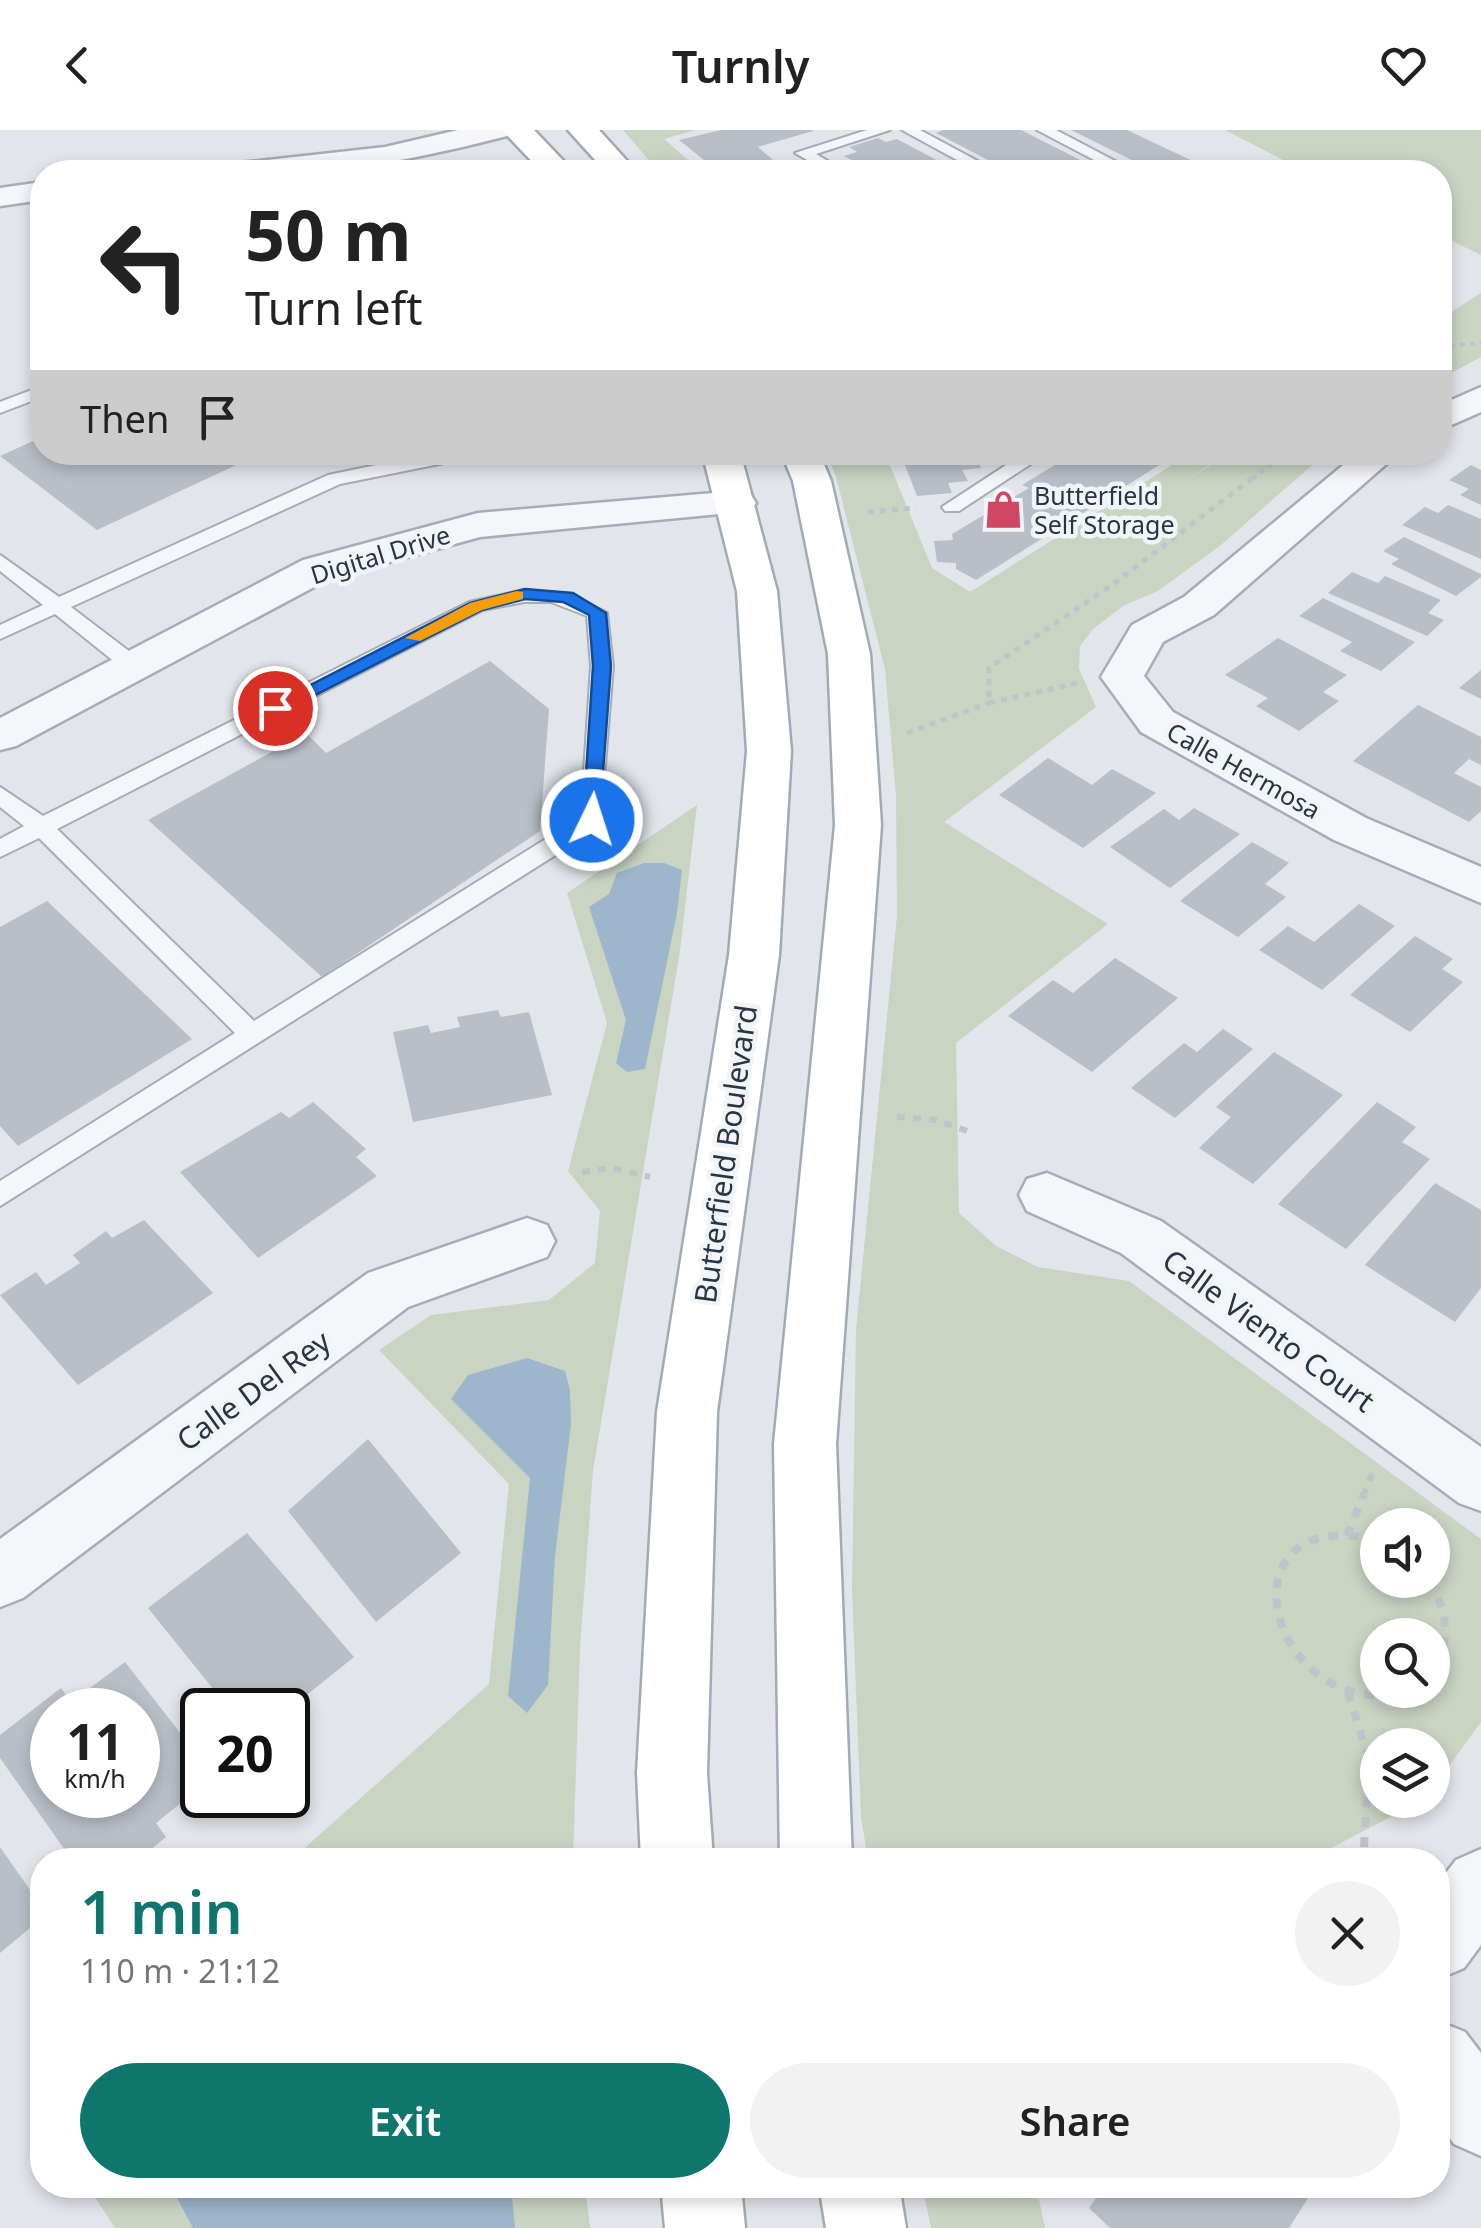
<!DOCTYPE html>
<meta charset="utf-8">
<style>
:root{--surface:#fff;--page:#f2f2f2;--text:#222;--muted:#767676;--accent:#0f766e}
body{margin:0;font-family:"Noto Sans",sans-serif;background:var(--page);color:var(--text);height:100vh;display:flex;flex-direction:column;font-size:38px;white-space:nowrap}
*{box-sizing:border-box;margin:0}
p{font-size:32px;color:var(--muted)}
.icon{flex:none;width:55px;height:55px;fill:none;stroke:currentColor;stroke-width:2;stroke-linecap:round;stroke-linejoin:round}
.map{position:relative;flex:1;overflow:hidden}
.drawer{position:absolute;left:30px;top:1718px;width:1420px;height:350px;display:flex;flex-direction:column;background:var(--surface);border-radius:40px;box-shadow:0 5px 15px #0003}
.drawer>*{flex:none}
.hud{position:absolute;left:30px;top:30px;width:1422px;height:305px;border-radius:40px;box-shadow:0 5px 15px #0003;background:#fff;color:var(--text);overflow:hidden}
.fabs{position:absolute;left:1360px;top:1378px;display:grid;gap:20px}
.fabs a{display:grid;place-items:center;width:90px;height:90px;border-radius:50%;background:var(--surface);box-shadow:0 5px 15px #0003;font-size:50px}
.speed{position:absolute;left:30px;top:1558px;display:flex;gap:20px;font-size:50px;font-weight:700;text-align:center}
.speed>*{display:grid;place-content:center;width:130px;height:130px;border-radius:50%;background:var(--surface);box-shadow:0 5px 15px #0003;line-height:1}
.speed small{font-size:25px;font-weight:400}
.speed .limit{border:5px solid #111;border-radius:15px;background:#fff;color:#111}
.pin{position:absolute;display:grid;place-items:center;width:85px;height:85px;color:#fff;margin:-42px;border:5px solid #fff;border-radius:50%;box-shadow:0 2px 10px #0007}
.me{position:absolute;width:110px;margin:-55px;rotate:4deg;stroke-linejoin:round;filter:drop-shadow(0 0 8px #0008)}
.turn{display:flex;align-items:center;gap:35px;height:210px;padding:0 50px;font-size:45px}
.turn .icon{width:130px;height:130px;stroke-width:2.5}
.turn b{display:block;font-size:70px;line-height:85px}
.then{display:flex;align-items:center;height:95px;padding:0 50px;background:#0003;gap:20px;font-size:38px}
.round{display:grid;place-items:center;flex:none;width:105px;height:105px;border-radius:52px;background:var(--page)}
.overview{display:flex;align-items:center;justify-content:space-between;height:170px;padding:0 50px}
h1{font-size:60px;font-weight:600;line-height:75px;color:var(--accent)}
.cta{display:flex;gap:20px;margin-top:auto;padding:20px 50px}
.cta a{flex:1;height:115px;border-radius:60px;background:var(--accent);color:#fff;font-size:40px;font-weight:600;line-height:115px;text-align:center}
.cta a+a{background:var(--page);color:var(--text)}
header{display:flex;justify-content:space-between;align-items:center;height:130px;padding:0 50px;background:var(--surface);font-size:45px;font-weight:600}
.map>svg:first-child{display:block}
.green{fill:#c9d4c3;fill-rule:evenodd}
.water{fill:#9db6cb}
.building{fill:#b9bfc8;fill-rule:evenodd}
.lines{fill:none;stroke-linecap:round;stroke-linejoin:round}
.service-casing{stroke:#a7adb5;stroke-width:4}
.minor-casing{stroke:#a7adb5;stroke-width:5}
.primary-casing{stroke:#a1abb6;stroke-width:5}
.path-far3{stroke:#c0c4ca;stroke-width:4;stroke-dasharray:5 5;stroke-linecap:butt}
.path-far2{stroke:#c0c4ca;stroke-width:5;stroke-dasharray:6 6;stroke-linecap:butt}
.path-far1{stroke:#c0c4ca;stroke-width:6;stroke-dasharray:8 8;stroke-linecap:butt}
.path{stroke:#c0c4ca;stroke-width:8;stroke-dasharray:10 10;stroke-linecap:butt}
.service{fill:#f5f6f9;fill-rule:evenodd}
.minor{fill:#f5f6f9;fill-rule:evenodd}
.primary{fill:#fff;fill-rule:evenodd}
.route{fill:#1a73e8;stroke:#114b97;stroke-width:2.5}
.slow{fill:#f59e0b}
.labels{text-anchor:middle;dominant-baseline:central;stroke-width:9;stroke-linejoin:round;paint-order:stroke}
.far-poi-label{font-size:25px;fill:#2a3543;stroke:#f2f5f8;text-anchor:start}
.far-street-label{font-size:25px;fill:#2a3543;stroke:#f2f5f8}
.street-label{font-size:30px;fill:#2a3543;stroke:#f2f5f8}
</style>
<header><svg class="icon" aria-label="back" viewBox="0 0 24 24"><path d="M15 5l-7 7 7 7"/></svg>Turnly<svg class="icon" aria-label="heart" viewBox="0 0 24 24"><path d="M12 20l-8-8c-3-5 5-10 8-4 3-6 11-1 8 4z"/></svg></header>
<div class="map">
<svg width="1481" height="2098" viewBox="0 0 1481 2098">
<rect width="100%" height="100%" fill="#e2e6eb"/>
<g class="green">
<path d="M 623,0 L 696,0 L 664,9 L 702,42 L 659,42 Z"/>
<path d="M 1225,0 L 1481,0 L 1481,125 L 1440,105 L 1440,42 L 1306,42 Z"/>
<path d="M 1481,163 L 1481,227 L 1440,249 L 1440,189 Z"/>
<path d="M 826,323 L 885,323 L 932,438 L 970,462 L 1191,323 L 1227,323 L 1185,351 L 1230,323 L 1326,323 L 1221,415 L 1158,461 L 1123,476 L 1093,499 L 1080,516 L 1079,539 L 1096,577 L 944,692 L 1108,794 L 956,913 L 959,1083 L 996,1116 L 1038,1137 L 1129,1151 L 1481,1409 L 1481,1592 L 1449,1636 L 1433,1651 L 1432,1615 L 1378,1615 L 1378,1670 L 1412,1670 L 1398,1683 L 1308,1730 L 868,1730 L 861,1687 L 852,1459 L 856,1199 L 897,786 L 896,666 L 885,539 L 836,347 ZM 1432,1395 L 1432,1450 L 1378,1450 L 1378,1395 ZM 1432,1505 L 1432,1560 L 1378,1560 L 1378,1505 Z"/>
<path d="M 697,675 L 680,821 L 593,1341 L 580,1519 L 573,1730 L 291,1730 L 489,1554 L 509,1354 L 379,1220 L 431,1185 L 549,1170 L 595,1133 L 600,1081 L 568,1041 L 607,893 L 567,763 Z"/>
<path d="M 87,2055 L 585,2055 L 590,2098 L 115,2098 Z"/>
<path d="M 922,2055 L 1036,2055 L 1045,2098 L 931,2098 Z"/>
</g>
<g class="water">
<path d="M 644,733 L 664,733 L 682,740 L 677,783 L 645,939 L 627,942 L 616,933 L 626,890 L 589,777 L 609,764 L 617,743 Z"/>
<path d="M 527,1228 L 565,1241 L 570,1260 L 571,1294 L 555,1426 L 548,1555 L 527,1583 L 508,1566 L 530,1348 L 451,1269 L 468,1245 Z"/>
<path d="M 170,2055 L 511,2055 L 515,2098 L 193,2098 Z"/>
</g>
<g class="building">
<path d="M 721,0 L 813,0 L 813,1 L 758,17 L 787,42 L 719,42 L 679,10 Z"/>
<path d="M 943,0 L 1021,0 L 1104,42 L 1011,42 L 936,3 Z"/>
<path d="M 1071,0 L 1127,0 L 1216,42 L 1156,42 Z"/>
<path d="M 878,8 L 886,12 L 897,9 L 959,42 L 874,42 L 844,26 L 857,22 L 849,17 Z"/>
<path d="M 42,307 L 42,322 L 264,322 L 97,400 L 0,326 Z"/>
<path d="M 900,322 L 974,322 L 981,338 L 962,340 L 968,351 L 948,353 L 952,363 L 917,366 Z"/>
<path d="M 1076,322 L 1180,322 L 976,450 L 956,439 L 956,433 L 937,432 L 934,411 L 953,410 L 952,404 L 1029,358 L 1022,355 Z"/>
<path d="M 1471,335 L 1481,340 L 1481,375 L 1460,365 L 1469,359 L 1449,350 Z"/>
<path d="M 1448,375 L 1481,389 L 1481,429 L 1402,395 L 1425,377 L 1438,383 Z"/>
<path d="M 1404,407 L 1481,444 L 1481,447 L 1456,466 L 1391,434 L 1399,429 L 1383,421 Z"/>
<path d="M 1352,442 L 1378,453 L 1385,446 L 1441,470 L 1428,483 L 1444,490 L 1427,506 L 1328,463 Z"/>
<path d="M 1323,468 L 1415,512 L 1381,541 L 1340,521 L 1352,512 L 1299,486 Z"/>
<path d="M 1278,508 L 1347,545 L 1323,562 L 1339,571 L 1299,601 L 1256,576 L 1268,568 L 1225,545 Z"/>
<path d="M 490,531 L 549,579 L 540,701 L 322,847 L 148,690 L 306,603 L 326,623 Z"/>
<path d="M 1481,540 L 1481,569 L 1459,558 Z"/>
<path d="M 1418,575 L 1481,607 L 1481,635 L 1469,629 L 1454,643 L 1481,657 L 1481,681 L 1469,692 L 1353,631 Z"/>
<path d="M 1048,628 L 1092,655 L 1112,639 L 1156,663 L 1083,718 L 999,665 Z"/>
<path d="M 1194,678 L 1240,704 L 1170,758 L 1110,717 L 1164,679 L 1179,690 Z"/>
<path d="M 1252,712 L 1289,733 L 1265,754 L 1286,767 L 1238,807 L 1180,771 Z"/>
<path d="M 47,771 L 192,909 L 18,1016 L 0,996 L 0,797 Z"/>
<path d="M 1359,774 L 1395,796 L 1322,860 L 1259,820 L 1288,796 L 1314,812 Z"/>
<path d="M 1415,806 L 1453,829 L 1442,839 L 1463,852 L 1410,902 L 1350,865 Z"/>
<path d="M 1115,828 L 1178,868 L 1092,942 L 1008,886 L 1053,850 L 1073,863 Z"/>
<path d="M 498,880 L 501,887 L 529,882 L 552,965 L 413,992 L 393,902 L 428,895 L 431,903 L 460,897 L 457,887 Z"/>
<path d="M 1223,899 L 1253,919 L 1175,988 L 1131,958 L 1184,913 L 1197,922 Z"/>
<path d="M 1274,922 L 1343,965 L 1253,1054 L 1199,1018 L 1231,987 L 1216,977 Z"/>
<path d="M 313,972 L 366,1019 L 356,1027 L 377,1046 L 258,1128 L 180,1042 L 281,982 L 289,988 Z"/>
<path d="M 1377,972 L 1416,997 L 1402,1012 L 1430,1029 L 1346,1119 L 1278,1074 Z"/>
<path d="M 1435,1053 L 1481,1080 L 1481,1158 L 1455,1192 L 1365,1135 Z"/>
<path d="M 144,1090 L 213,1163 L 78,1255 L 0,1165 L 36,1142 L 46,1155 L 80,1133 L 73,1125 L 106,1101 L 112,1108 Z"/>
<path d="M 368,1309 L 461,1423 L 376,1492 L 288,1381 Z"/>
<path d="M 247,1403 L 354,1527 L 288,1580 L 230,1580 L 148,1478 Z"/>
<path d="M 125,1532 L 202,1631 L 202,1656 L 156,1693 L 166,1707 L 138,1730 L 72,1730 L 0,1628 L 0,1605 L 61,1558 L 71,1572 ZM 52,1580 L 138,1580 L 138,1665 L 52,1665 Z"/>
<path d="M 0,1717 L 42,1777 L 42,1788 L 0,1823 Z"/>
<path d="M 1105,2055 L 1312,2055 L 1315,2057 L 1289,2098 L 1110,2098 L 1089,2078 Z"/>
</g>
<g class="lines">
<defs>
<g id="service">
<path d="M 867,0 L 890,0 L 816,24 L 846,42 L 828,42 L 795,23 Z"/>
<path d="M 902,0 L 920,0 L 998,42 L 979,42 Z"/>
<path d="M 1037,0 L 1056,0 L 1136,42 L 1117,42 Z"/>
<path d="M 42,256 L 42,267 L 0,283 L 0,272 Z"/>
<path d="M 439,322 L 478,322 L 469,328 L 340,354 L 71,477 L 142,531 L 145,536 L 142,541 L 126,541 L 55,484 L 0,509 L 0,495 L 43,475 L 0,441 L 0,425 L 59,467 L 328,345 Z"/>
<path d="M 1026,322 L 1049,322 L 959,381 L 945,381 L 942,377 Z"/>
<path d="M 524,460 L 572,465 L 607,483 L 613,536 L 600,697 L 0,1076 L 0,1051 L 235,903 L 39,708 L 0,727 L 0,709 L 24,696 L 0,677 L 0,657 L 43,686 L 469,472 ZM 524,472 L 551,472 L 587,486 L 591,536 L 581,687 L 254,891 L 57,699 L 483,480 Z"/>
</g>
<g id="minor">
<path d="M 458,0 L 512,0 L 507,6 C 414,30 322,48 225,42 L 229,35 L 240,33 L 385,17 Z"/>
<path d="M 42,52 L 42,70 L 0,76 L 0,58 Z"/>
<path d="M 1481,257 L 1481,282 L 1440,300 L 1440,275 Z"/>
<path d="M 1359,322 L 1400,322 L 1214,485 L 1163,512 L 1144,546 L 1173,582 L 1366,688 L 1481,737 L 1481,773 L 1334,710 L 1141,602 L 1101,547 L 1132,495 L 1184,467 Z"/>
<path d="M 737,361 L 751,365 L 756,373 L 751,381 L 480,407 L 331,448 L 16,616 L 0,620 L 0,588 L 303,430 L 478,383 Z"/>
<path d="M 1047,1043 L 1161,1091 L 1481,1317 L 1481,1381 L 1459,1373 L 1121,1123 L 1027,1081 L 1019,1065 L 1027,1049 Z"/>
<path d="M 527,1088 L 547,1095 L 555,1111 L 547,1127 L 408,1177 L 23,1468 L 0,1477 L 0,1409 L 368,1143 Z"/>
<path d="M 1481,1719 L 1481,1815 L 1464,1838 L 1438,1849 L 1438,1753 L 1456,1730 Z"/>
<path d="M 1438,1891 L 1465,1902 L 1481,1923 L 1481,2026 L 1454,2014 L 1438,1992 Z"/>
</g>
<g id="primary">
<path d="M 502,0 L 534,0 L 574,42 L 542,42 Z"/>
<path d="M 568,0 L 599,0 L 637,42 L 606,42 Z"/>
<path d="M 702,322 L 740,322 L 777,461 L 791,621 L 779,825 L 717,1282 L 707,1643 L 713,1730 L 641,1730 L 637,1643 L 657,1282 L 729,825 L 747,621 L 737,461 Z"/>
<path d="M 781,322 L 819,322 L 831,351 L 870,524 L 881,695 L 836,1314 L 852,1730 L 780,1730 L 774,1314 L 835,695 L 828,524 L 793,351 Z"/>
<path d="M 661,2055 L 741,2055 L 745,2098 L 665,2098 Z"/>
<path d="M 819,2055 L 899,2055 L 906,2098 L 826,2098 Z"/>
</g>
</defs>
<use href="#service" class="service-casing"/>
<use href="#minor" class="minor-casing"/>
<use href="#primary" class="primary-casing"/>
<g class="path-far3">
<path d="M 1440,216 L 1481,213"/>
<path d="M 1252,349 L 1287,322"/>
</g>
<g class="path-far2">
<path d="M 868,382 L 916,378"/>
<path d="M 1077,553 L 989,573 L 989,538 L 1112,455 L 1255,346"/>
<path d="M 907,603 L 989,573"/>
</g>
<g class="path-far1">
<path d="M 897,987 L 936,990 L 973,1003"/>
<path d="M 582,1042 L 612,1038 L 650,1047"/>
<path d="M 1363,1366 L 1373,1342"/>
</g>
<g class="path">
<path d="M 1347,1406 L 1364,1364"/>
<path d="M 1378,1411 C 1232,1372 1254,1556 1376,1566 C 1388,1567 1402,1562 1414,1560"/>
<path d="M 1429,1450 C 1449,1484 1451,1511 1432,1546"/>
<path d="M 1348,1562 L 1369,1630 L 1378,1637"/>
<path d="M 1415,1670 L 1429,1682"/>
<path d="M 1364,1717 L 1369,1630"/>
</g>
<use href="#service" class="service"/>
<use href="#minor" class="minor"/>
<use href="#primary" class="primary"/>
</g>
<path class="route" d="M 525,459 L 573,463 L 606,483 L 611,536 L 599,695 L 586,695 L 583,690 L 593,536 L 589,485 L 563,472 L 525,469 L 482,480 L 282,582 L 269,582 L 266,578 L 470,473 Z"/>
<path class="slow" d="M 517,461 L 523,462 L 523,469 L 482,480 L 420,511 L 405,508 L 470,473 Z"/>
<defs>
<symbol id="shop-bare" viewBox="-9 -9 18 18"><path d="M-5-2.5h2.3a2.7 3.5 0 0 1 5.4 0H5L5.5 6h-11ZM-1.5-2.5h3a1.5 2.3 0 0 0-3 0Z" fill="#d04764" stroke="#f2f5f8" stroke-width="2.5" paint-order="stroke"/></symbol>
</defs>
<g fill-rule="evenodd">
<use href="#shop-bare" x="976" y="352" width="55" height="55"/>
</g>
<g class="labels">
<g class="far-poi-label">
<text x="1034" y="365">Butterfield<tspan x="1034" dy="29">Self Storage</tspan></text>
</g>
<g class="far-street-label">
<text transform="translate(380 424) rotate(-17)">Digital Drive</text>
<text transform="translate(1244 640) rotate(29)">Calle Hermosa</text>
</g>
<g class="street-label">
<text transform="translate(725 1024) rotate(-82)">Butterfield Boulevard</text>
<text transform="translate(1269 1200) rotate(36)">Calle Viento Court</text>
<text transform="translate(253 1260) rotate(-36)">Calle Del Rey</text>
</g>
</g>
</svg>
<div class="fabs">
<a><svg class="icon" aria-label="sound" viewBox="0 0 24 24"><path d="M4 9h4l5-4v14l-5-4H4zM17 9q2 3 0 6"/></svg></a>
<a><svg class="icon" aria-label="search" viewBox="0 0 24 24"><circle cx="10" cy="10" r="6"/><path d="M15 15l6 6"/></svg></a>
<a><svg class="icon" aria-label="layers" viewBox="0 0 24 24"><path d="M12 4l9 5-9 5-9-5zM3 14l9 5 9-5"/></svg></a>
</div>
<div class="speed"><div>11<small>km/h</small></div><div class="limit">20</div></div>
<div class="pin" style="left:275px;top:578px;background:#d93025"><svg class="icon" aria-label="arrive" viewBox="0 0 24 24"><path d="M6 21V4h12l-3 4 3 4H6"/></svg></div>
<svg class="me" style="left:592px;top:690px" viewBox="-20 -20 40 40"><circle r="17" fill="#1a73e8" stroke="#fff" stroke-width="3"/><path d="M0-11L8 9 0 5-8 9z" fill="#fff"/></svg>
<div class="hud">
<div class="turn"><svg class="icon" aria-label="left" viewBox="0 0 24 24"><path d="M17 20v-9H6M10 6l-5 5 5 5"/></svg><div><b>50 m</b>Turn left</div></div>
<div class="then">Then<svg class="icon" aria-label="arrive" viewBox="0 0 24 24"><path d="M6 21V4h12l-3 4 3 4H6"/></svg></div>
</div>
<section class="drawer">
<div class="overview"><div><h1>1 min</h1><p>110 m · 21:12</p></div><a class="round"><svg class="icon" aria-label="close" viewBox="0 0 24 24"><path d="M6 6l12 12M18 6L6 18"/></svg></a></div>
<div class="cta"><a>Exit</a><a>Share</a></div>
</section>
</div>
